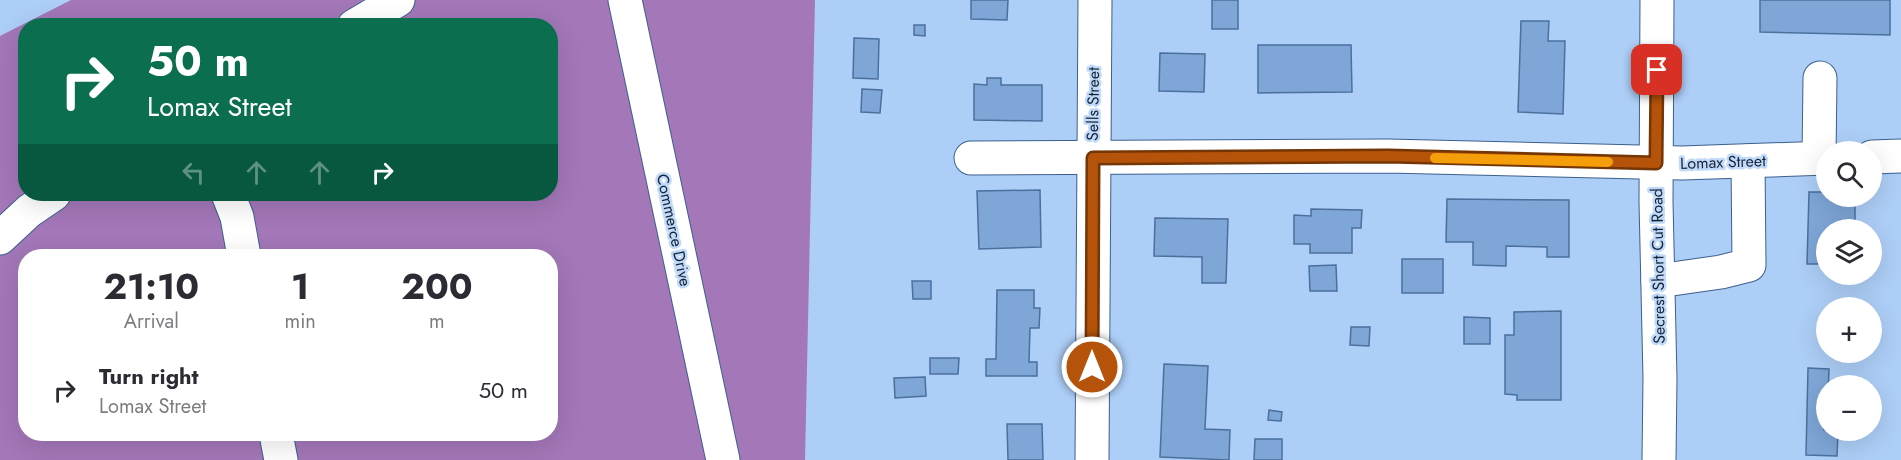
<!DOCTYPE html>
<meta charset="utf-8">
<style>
:root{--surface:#fff;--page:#f7f7f7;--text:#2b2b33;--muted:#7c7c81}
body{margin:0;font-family:Jost,sans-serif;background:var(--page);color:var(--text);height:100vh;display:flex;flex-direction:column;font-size:22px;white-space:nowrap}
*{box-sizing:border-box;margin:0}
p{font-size:20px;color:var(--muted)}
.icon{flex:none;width:33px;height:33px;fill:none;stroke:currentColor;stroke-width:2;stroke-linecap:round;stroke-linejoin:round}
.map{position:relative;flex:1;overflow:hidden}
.drawer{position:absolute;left:18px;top:249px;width:540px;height:192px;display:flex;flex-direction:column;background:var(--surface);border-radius:24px;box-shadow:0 6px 24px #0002}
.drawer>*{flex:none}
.hud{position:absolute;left:18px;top:18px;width:540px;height:183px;border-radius:24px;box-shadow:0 6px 24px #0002;background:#0b6e4f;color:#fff;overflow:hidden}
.buttons{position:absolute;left:1816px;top:141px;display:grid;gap:12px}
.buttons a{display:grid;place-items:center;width:66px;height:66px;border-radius:50%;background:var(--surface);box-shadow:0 6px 24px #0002;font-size:30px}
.pin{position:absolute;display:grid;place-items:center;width:51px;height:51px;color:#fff;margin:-26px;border-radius:12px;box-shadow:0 3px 9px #0006}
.me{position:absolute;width:66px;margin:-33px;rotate:0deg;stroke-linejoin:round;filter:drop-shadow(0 0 4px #0008)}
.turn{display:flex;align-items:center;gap:21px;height:126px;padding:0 30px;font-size:27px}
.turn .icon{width:78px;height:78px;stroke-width:2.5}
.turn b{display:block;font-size:42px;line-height:51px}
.lanes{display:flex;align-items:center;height:57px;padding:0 30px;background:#0003;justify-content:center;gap:30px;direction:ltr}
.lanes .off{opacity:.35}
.eta{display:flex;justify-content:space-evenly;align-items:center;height:102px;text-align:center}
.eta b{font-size:36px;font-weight:700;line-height:42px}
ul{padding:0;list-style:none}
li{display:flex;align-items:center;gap:18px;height:78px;padding:0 30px}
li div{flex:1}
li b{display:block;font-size:22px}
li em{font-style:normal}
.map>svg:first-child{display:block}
.forest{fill:#a377b8;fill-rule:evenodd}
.building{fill:#7ea6d7;stroke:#4b709e;stroke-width:1.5}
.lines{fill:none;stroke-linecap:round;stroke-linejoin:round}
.minor-casing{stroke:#3c608d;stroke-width:35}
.minor{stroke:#fff;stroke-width:33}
.route-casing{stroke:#753606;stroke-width:15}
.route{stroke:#b45309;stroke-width:10}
.slow{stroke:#f59e0b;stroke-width:10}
.labels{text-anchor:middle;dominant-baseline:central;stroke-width:5;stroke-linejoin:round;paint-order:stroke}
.street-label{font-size:16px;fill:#142437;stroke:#c2daf9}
</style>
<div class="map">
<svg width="1901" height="460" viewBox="0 0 1901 460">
<rect width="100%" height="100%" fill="#adcef7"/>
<path class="forest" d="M 71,0 L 815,0 L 805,460 L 0,460 L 0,36 ZM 26,26 L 550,26 L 550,194 L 26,194 ZM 26,256 L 550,256 L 550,434 L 26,434 Z"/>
<g class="building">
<path d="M 971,0 L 1008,0 L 1007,20 L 971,19 Z"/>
<rect x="1212" y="0" width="26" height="29"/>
<path d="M 1760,0 L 1890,0 L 1890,35 L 1760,32 Z"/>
<path d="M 1521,21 L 1549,21 L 1548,41 L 1565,41 L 1563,114 L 1518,112 Z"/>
<path d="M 914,25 L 925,25 L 925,36 L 914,35 Z"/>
<path d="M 854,38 L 879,39 L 878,79 L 853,78 Z"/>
<path d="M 1258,45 L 1351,45 L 1352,92 L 1258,93 Z"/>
<path d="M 1160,53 L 1205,54 L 1204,92 L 1159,91 Z"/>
<path d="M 987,78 L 1001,78 L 1001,85 L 1042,85 L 1042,121 L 974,120 L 974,84 L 987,85 Z"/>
<path d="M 862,89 L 882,90 L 880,113 L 861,112 Z"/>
<path d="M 1040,190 L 1041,247 L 979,249 L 977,191 Z"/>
<path d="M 1809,192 L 1827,192 L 1827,196 L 1855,196 L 1855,230 L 1827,230 L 1827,264 L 1807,264 Z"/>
<path d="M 1447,199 L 1569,200 L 1569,257 L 1547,257 L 1547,247 L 1506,246 L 1506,266 L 1473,265 L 1473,242 L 1446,242 Z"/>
<path d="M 1311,209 L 1362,210 L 1361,228 L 1352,228 L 1352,253 L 1310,253 L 1310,244 L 1294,244 L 1294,215 L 1311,216 Z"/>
<path d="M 1155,218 L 1228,219 L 1226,283 L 1202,283 L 1202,257 L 1154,256 Z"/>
<rect x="1402" y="259" width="41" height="34"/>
<path d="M 1336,265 L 1337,291 L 1310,291 L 1309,266 Z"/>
<path d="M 912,281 L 931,281 L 931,299 L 913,299 Z"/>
<path d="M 997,290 L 1034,290 L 1034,308 L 1040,308 L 1039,328 L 1030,328 L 1029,362 L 1037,362 L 1037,376 L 986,376 L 986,359 L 996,359 Z"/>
<path d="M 1561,311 L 1561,400 L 1517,400 L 1517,395 L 1505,394 L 1505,335 L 1514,335 L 1514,312 Z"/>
<path d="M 1464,317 L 1490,318 L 1490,344 L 1464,344 Z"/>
<path d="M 1351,327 L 1370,327 L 1369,346 L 1350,345 Z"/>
<path d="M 930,358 L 959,358 L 958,374 L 930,374 Z"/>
<path d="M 1164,364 L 1208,366 L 1205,429 L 1230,430 L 1229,460 L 1160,457 Z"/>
<path d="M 1808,368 L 1829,369 L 1827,422 L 1824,422 L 1824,430 L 1838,431 L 1837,456 L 1806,455 Z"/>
<path d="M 925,377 L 926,396 L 895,398 L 894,378 Z"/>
<path d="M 1269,410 L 1282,412 L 1281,421 L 1268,420 Z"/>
<path d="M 1007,424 L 1042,424 L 1043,460 L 1008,460 Z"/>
<path d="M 1255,439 L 1282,439 L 1282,460 L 1254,460 Z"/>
</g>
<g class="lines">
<defs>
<g id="minor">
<path d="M 625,0 L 723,460"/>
<path d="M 1657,0 L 1656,202 L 1660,378 L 1659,460"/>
<path d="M 354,26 L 398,0"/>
<path d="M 1872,157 L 1901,156"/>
<path d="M 971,158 L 1388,156 L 1682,163 L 1827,158"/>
<path d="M 1819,158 L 1820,78"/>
<path d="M 228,194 L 237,217 L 244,256"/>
<path d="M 0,238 L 29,211 L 54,194"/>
<path d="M 1658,281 L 1721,272 L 1749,265 L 1748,161"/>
<path d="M 276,434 L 281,460"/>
<path d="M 1092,460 L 1095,0"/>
</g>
</defs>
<use href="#minor" class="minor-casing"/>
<use href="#minor" class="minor"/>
</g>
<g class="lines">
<defs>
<path id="route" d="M 1092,367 L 1093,158 L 1388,156 L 1656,163 L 1657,70"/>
</defs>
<use href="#route" class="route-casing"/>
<use href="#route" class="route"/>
<path class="slow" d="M 1435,158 L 1608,162"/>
</g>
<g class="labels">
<g class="street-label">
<text transform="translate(1093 104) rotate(-89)">Sells Street</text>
<text transform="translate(1723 162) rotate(-2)">Lomax Street</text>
<text transform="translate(674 230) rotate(78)">Commerce Drive</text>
<text transform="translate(1658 266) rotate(-91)">Secrest Short Cut Road</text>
</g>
</g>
</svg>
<div class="buttons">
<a><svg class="icon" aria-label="search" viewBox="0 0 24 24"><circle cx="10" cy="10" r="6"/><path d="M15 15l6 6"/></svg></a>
<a><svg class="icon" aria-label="layers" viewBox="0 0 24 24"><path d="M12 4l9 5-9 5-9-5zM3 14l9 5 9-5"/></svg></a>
<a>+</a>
<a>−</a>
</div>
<div class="pin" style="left:1657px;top:70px;background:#d93025"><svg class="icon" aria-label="arrive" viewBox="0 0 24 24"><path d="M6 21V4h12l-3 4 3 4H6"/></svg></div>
<svg class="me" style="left:1092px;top:367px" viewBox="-20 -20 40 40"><circle r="17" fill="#b45309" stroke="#fff" stroke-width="3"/><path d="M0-11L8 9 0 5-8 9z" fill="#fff"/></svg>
<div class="hud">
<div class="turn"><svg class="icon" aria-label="right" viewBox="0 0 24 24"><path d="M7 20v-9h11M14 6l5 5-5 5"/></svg><div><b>50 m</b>Lomax Street</div></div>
<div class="lanes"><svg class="icon off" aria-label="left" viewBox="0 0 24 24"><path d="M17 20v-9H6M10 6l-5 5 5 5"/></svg><svg class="icon off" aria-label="ahead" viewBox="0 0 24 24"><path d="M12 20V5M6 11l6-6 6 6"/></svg><svg class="icon off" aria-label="ahead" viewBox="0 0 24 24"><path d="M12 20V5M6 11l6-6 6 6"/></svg><svg class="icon" aria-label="right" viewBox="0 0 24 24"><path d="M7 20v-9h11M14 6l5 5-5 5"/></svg></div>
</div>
<section class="drawer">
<div class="eta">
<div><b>21:10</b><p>Arrival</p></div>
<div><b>1</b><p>min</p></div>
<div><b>200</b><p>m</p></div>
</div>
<ul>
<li><svg class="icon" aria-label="right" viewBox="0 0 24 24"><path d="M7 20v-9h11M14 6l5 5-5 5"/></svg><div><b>Turn right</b><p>Lomax Street</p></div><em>50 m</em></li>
</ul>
</section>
</div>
